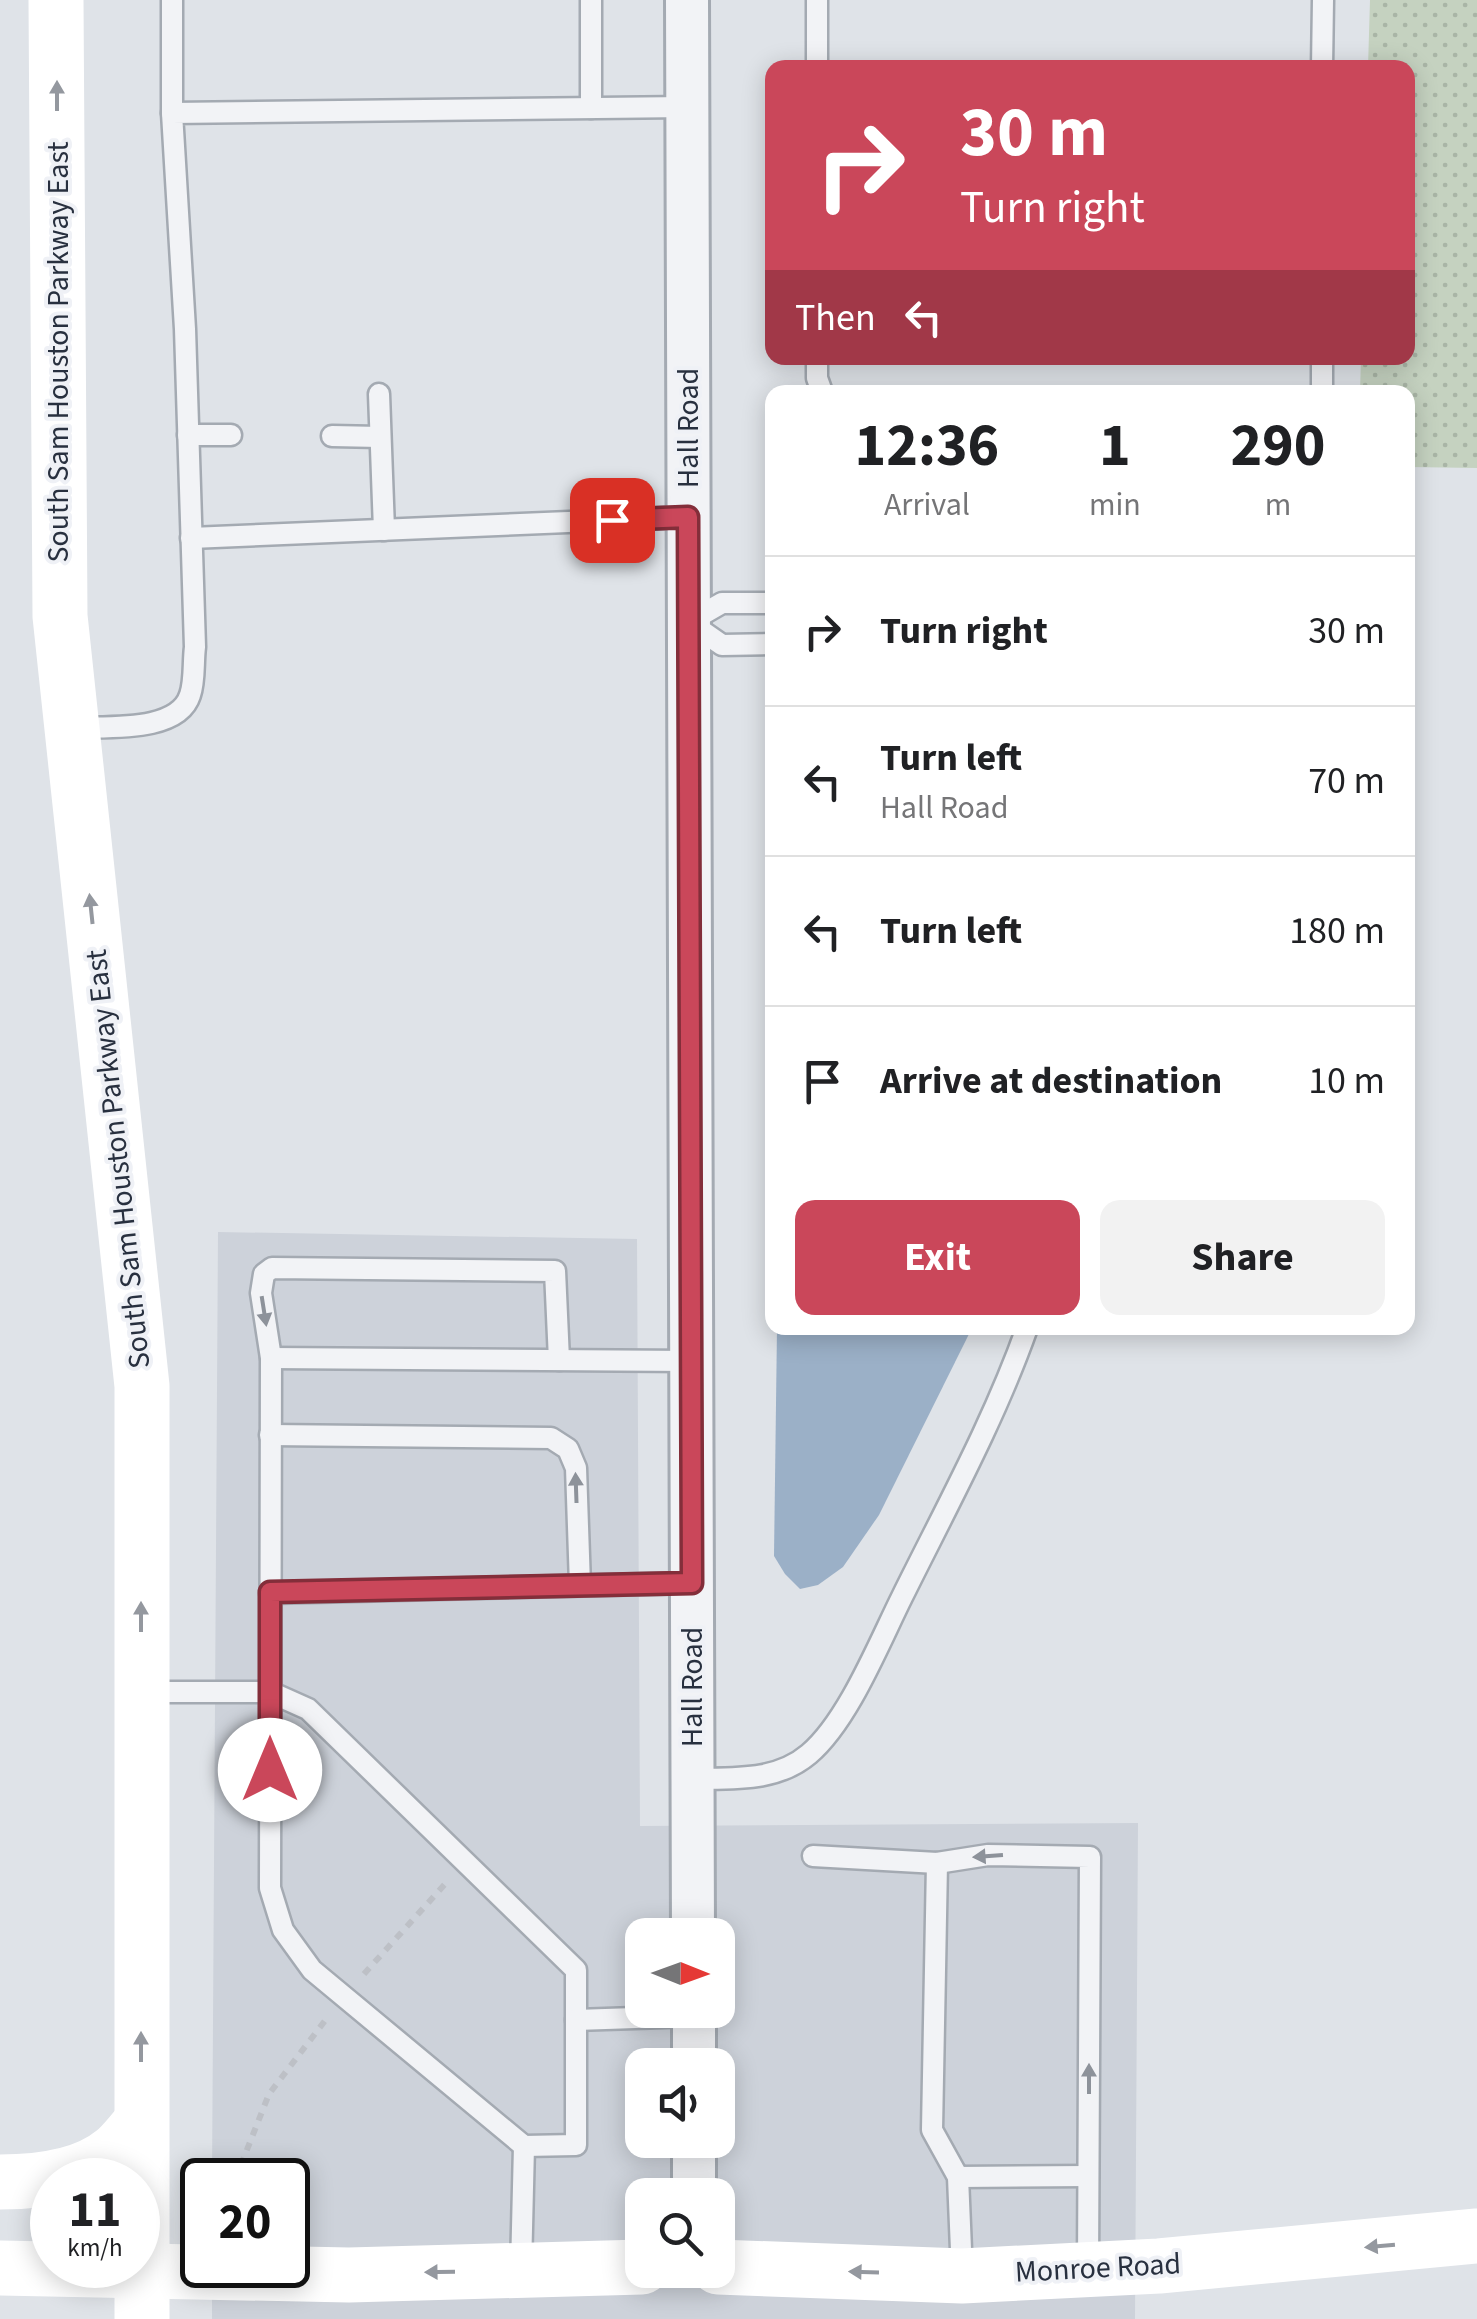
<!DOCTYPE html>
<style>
:root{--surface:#fff;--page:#f2f2f2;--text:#202124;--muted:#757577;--line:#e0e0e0;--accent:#ca475a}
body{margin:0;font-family:"Source Sans 3",sans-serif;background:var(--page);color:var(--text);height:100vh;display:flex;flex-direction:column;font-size:38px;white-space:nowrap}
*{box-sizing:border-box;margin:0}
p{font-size:32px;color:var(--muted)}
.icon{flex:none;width:55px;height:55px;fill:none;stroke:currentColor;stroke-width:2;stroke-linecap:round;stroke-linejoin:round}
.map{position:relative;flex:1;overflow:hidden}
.side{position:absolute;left:765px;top:385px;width:650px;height:950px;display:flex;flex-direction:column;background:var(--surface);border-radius:20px;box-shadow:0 5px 25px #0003}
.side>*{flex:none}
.banner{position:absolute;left:765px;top:60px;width:650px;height:305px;border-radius:20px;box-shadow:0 5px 25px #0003;background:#ca475a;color:#fff;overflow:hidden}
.needle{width:65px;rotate:91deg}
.fabs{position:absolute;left:625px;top:1918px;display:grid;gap:20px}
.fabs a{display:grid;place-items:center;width:110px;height:110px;border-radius:20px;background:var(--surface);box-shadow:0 5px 25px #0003;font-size:50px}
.speed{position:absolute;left:30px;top:2158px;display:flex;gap:20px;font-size:50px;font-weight:700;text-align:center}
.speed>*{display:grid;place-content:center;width:130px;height:130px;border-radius:50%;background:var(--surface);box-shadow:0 5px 25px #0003;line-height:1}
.speed small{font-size:25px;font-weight:400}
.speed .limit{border:5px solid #111;border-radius:15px;background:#fff;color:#111}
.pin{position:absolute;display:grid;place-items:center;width:85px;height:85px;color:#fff;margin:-42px;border-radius:20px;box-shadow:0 5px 15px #0006}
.me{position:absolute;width:110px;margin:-55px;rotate:0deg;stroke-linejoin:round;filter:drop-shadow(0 0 8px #0008)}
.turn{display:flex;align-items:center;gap:35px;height:210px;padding:0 30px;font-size:45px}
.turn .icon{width:130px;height:130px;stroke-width:2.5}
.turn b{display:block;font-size:70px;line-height:85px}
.then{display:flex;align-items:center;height:95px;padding:0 30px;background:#0003;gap:20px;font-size:38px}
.eta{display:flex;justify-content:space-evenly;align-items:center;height:170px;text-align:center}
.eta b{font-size:60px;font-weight:700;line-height:70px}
.action{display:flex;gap:20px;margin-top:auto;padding:20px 30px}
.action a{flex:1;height:115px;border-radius:20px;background:var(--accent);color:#fff;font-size:40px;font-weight:700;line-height:115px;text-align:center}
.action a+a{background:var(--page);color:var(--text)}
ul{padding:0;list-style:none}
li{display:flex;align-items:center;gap:30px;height:150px;padding:0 30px;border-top:2px solid var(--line)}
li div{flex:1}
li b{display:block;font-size:38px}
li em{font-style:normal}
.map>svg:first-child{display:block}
.built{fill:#cdd2da;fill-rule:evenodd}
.grass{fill:url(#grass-dots)}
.water{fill:#9bb0c7}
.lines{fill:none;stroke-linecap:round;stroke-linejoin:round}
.service-casing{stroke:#a4aab2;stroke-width:25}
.minor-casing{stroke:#a4aab2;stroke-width:48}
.path{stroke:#bdc0c6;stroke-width:6;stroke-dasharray:8 8;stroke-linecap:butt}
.service{stroke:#f2f3f6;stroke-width:20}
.minor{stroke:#f2f3f6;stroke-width:42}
.secondary{stroke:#fff;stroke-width:55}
.oneway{fill:#94989f}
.oneway2{fill:#8d929a}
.route-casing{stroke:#832e3a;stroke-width:25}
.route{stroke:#ca475a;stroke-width:18}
.labels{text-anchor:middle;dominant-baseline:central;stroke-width:8;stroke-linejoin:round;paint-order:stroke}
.street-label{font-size:30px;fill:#28303f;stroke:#eff1f6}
</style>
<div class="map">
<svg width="1477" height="2319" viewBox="0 0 1477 2319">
<defs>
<pattern id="grass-dots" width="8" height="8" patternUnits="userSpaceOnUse" patternTransform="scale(2.5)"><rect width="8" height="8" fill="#c5d2c0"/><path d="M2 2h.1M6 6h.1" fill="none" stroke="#a9b5a6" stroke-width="1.8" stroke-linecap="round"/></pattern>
</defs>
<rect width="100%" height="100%" fill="#dfe3e8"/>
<path class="built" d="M 218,1232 L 637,1239 L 640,1826 L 1138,1823 L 1135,2319 L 212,2319 L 212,2265 L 288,2265 L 288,2180 L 212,2180 ZM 642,1935 L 718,1935 L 718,2010 L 642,2010 ZM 642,2065 L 718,2065 L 718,2140 L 642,2140 ZM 642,2195 L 718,2195 L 718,2270 L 642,2270 Z"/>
<path class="grass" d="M 1370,0 L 1477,0 L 1477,468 L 1408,467 L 1408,392 L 1360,392 L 1361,358 L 1408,358 L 1408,68 L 1368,67 Z"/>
<path class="water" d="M 777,1328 L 972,1328 L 879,1515 L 843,1567 L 818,1585 L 800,1589 L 785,1574 L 774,1556 Z"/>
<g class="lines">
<defs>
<g id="service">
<path d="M 172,0 L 172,113"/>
<path d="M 817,68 L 817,0"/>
<path d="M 1322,68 L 1323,0"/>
<path d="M 591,108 L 591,0"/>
<path d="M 817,358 L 817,378 L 822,392"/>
<path d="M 1322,392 L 1322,358"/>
<path d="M 379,394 L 384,530"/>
<path d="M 188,435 L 231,435"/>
<path d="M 332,436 L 380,437"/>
<path d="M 191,538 L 688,517"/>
<path d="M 772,603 L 722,603 L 689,622 L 722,645 L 772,644"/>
<path d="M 74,728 C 107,726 178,733 190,695 C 195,681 193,662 195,647 L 185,329 L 172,113 L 687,107"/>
<path d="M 271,1358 L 691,1361"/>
<path d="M 270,1435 L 551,1438 L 568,1449 L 576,1468 L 580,1585"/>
<path d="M 270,1593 L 692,1583"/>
<path d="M 143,1692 L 270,1692 L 308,1709 L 576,1970 L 576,2145 L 524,2146 L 312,1970 L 283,1930 L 270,1888 L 271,1358 L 261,1293 L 264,1274 L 272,1268 L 555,1271 L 559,1360"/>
<path d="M 692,1779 C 733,1778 776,1782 809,1754 C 848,1721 879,1643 902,1597 C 946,1508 994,1421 1027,1328"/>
<path d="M 813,1856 L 937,1863 L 988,1855 L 1090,1857 L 1088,2268"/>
<path d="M 937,1863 L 932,2130 L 958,2177 L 962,2274"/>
<path d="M 576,2020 L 694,2016"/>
<path d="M 958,2177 L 1088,2176"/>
<path d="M 521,2269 L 524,2146"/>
</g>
<g id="minor">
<path d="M 687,0 L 693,1935"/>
<path d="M 694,2010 L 694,2065"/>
<path d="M 694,2140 L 694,2195"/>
</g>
</defs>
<use href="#service" class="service-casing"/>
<use href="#minor" class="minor-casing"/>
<g class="path">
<path d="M 364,1974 L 446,1883"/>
<path d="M 235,2180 L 269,2094 L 327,2018"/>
</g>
<use href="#service" class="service"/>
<use href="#minor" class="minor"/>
<g class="secondary">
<path d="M 56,0 L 60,616 L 142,1386 L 142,2319"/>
<path d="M 0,2182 C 37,2182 84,2177 114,2152 C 124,2144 132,2132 141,2123"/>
<path d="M 718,2267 L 962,2276 L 1159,2266 L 1477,2236"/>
<path d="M 0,2268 L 349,2275 L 642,2267"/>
</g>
</g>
<defs><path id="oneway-solid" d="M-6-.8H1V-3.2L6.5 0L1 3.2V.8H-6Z" transform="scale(2.5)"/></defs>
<g class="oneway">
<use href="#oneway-solid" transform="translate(57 96) rotate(-90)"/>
<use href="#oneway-solid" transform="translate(91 909) rotate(-96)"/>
<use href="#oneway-solid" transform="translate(141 1617) rotate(-90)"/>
<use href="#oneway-solid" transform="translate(141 2047) rotate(-90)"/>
<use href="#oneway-solid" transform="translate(1380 2246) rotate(175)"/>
<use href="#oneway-solid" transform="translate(440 2272) rotate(179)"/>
<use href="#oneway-solid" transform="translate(864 2272) rotate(-178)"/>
</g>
<g class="oneway2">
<use href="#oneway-solid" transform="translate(264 1311) rotate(81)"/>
<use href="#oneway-solid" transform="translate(576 1488) rotate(-92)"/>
<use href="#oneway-solid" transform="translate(988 1856) rotate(176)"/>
<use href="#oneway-solid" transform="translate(1089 2079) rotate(-90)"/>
</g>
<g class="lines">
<defs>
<path id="route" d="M 270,1770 L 270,1592 L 692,1583 L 688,517 L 612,520"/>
</defs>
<use href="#route" class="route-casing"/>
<use href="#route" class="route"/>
</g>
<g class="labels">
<g class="street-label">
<text transform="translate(58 352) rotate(-90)">South Sam Houston Parkway East</text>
<text transform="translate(688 428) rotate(-90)">Hall Road</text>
<text transform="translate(118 1159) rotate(-96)">South Sam Houston Parkway East</text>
<text transform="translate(692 1687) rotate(-90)">Hall Road</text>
<text transform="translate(1098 2268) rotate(-3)">Monroe Road</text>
</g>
</g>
</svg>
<div class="fabs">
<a><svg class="needle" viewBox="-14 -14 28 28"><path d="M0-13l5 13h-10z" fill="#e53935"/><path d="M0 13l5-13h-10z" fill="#757577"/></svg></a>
<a><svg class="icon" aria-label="sound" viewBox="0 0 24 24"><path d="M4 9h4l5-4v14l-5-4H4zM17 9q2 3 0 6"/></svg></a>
<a><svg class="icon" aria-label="search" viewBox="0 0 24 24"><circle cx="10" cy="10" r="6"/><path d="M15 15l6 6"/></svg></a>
</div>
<div class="speed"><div>11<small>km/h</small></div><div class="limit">20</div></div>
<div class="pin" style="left:612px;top:520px;background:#d93025"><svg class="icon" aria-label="arrive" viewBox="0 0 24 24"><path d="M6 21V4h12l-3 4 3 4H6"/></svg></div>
<svg class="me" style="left:270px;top:1770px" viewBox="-20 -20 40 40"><circle r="19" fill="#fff"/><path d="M0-13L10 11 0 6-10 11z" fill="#ca475a"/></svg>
<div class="banner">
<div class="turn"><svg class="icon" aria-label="right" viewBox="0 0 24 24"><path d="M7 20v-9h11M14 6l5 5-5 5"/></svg><div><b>30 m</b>Turn right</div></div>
<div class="then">Then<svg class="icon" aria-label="left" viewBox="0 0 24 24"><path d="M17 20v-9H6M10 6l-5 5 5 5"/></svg></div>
</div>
<section class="side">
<div class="eta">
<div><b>12:36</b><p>Arrival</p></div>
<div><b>1</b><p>min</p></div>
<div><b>290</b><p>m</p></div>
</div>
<ul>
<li><svg class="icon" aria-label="right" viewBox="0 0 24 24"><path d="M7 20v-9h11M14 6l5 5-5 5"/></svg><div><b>Turn right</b></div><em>30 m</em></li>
<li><svg class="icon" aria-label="left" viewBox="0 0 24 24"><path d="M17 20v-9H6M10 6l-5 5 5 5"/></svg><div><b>Turn left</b><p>Hall Road</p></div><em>70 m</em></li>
<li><svg class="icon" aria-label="left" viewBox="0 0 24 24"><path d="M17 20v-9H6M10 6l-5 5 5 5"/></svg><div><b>Turn left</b></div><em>180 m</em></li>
<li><svg class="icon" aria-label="arrive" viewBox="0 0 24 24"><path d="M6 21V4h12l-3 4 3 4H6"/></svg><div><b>Arrive at destination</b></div><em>10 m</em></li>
</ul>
<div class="action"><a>Exit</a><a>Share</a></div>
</section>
</div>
